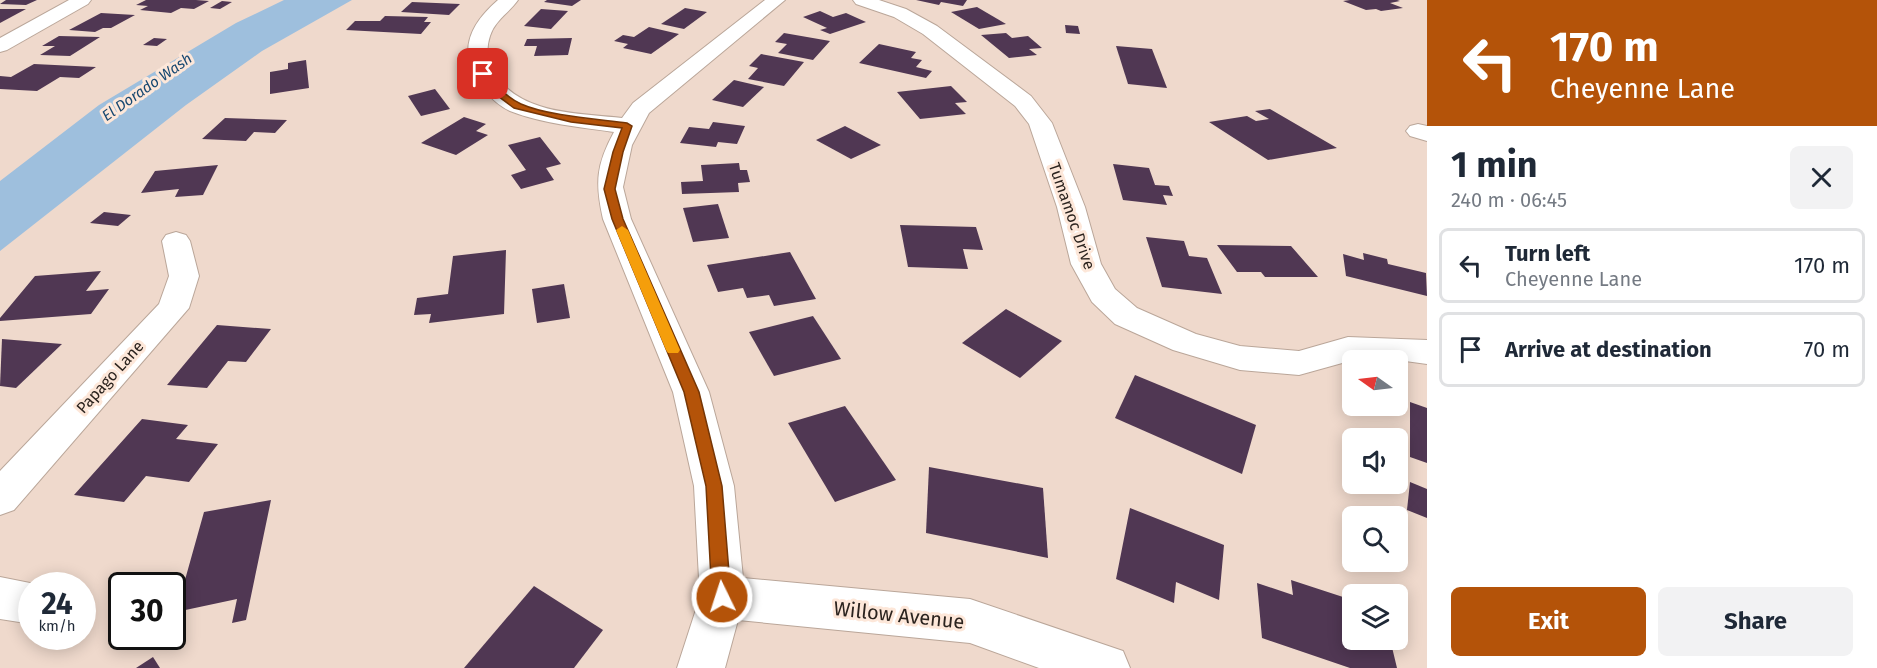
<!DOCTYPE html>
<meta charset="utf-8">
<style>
:root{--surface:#fff;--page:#f2f2f3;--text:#1f2937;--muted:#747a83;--line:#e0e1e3;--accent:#b45309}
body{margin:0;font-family:"Fira Sans",sans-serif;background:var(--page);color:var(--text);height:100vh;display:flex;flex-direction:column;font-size:22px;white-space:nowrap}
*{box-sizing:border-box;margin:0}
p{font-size:20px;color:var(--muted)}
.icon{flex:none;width:33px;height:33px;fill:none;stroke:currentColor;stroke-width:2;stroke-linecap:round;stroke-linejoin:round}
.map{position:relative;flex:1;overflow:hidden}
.details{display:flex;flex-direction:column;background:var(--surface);width:450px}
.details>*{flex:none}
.top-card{background:#b45309;color:#fff;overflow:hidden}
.needle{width:39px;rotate:284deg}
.buttons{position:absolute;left:1342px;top:350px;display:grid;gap:12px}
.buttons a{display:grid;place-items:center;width:66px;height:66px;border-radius:9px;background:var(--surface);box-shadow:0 3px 15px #0003;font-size:30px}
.speed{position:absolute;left:18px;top:572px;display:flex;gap:12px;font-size:30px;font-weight:700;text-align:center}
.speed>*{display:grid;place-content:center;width:78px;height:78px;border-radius:50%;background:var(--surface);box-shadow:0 3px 15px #0003;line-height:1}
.speed small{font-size:15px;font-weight:400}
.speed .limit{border:3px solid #111;border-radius:9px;background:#fff;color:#111}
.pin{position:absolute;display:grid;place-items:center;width:51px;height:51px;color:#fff;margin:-26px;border-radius:12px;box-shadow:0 3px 9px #0006}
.me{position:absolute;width:66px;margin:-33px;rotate:356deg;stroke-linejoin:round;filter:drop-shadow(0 0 4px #0008)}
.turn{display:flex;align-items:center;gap:21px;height:126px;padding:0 24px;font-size:27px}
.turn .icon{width:78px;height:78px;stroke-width:2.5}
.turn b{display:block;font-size:42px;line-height:51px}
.round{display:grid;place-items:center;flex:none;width:63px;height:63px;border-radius:9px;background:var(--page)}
.headline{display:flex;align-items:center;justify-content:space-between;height:102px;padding:0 24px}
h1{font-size:36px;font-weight:700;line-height:45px}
.cta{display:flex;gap:12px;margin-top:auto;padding:12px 24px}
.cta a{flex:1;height:69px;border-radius:9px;background:var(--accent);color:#fff;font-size:24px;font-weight:700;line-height:69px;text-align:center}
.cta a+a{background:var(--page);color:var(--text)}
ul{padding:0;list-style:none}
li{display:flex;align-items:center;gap:18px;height:75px;margin:0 12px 9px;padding:0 12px;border:3px solid var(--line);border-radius:9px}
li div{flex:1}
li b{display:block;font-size:22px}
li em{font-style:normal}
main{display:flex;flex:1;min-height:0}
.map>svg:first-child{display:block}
.water{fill:#9ebfdd}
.building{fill:#503753}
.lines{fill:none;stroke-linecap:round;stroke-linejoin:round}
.minor-casing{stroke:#baa699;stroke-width:2}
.minor{fill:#fff;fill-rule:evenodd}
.route{fill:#b45309;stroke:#753606;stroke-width:1.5}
.slow{fill:#f59e0b}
.labels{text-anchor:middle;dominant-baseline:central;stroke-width:6;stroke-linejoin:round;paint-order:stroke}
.far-water-label{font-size:15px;font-style:italic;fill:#174871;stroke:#fde7d9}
.street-label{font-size:16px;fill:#2b231e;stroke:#fde7d9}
.near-street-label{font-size:20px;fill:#2b231e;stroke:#fde7d9}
</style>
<main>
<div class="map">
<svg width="1427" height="668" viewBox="0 0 1427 668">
<rect width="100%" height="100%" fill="#efd9cc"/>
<path class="water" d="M 284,0 L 352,0 L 262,51 L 186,105 L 0,251 L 0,181 L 99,105 L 236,23 Z"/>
<g class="building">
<path d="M 6,0 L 37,0 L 26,5 L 0,4 Z"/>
<path d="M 146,0 L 196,0 L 209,1 L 194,9 L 181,8 L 171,13 L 140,10 L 148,6 L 136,5 Z"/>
<path d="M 547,0 L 581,0 L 572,6 L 544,2 Z"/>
<path d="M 916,0 L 967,0 L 963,6 L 941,2 L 939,5 Z"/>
<path d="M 1350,0 L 1397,0 L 1400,1 L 1390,3 L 1403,8 L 1381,11 L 1376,9 L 1366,10 L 1343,1 Z"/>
<path d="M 222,1 L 232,2 L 220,9 L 210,8 Z"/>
<path d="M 412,2 L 460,4 L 449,15 L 401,12 Z"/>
<path d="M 977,7 L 1006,24 L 979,29 L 951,12 Z"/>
<path d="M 685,8 L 707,12 L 684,29 L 661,24 Z"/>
<path d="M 0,9 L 26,9 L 0,23 Z"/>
<path d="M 541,9 L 568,11 L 551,29 L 524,26 Z"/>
<path d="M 820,11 L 833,17 L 846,13 L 866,22 L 830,34 L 820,30 L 827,28 L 803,17 Z"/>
<path d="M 101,13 L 135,15 L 111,28 L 103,28 L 95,32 L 69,30 Z"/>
<path d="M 385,16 L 428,17 L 424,22 L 431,22 L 421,34 L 346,30 L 355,21 L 380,21 Z"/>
<path d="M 1065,25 L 1078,26 L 1080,34 L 1066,33 Z"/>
<path d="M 649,27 L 679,34 L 651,54 L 623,48 L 628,44 L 614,41 L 623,35 L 634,37 Z"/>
<path d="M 784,33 L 830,41 L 813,60 L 778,53 L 787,44 L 775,42 Z"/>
<path d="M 1006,33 L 1012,38 L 1028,36 L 1042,48 L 1029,49 L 1037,55 L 1009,58 L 981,35 Z"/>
<path d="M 59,36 L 100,37 L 70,56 L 40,55 L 55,46 L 42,46 Z"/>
<path d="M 154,38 L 167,39 L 157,46 L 143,45 Z"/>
<path d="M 572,38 L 568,55 L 534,56 L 537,46 L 524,46 L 527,39 Z"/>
<path d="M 879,44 L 916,52 L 911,58 L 922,60 L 916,67 L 932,71 L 926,78 L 859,63 Z"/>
<path d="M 1116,46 L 1152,49 L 1167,88 L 1128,84 Z"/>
<path d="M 761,54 L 804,62 L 784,86 L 748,79 L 758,68 L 749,66 Z"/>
<path d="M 306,60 L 309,88 L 270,94 L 270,72 L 288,69 L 288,63 Z"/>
<path d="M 34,64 L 96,67 L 79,78 L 60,77 L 37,91 L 0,89 L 0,76 L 11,77 Z"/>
<path d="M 734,80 L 764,87 L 743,107 L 712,100 Z"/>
<path d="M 951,86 L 967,102 L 955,103 L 966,114 L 920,119 L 897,92 Z"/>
<path d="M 435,89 L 450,109 L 421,116 L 408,96 Z"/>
<path d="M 1270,109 L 1337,148 L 1268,160 L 1209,122 L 1247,116 L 1256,121 L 1269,119 L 1255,111 Z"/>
<path d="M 464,117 L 486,124 L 476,131 L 488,135 L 456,155 L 421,143 Z"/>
<path d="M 225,118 L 287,120 L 275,133 L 254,132 L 246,141 L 202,139 Z"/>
<path d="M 713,122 L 745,126 L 737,144 L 718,142 L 716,147 L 680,143 L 689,127 L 709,129 Z"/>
<path d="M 845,126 L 881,145 L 851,159 L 816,140 Z"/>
<path d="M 540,137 L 561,164 L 546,168 L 554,180 L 521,189 L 511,175 L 526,170 L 508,145 Z"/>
<path d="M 739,163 L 740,170 L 747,170 L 750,182 L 738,183 L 739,192 L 682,194 L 681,182 L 703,181 L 701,165 Z"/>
<path d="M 1113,164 L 1149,168 L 1155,185 L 1169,186 L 1173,196 L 1163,195 L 1167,205 L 1123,200 Z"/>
<path d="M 218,165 L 203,195 L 175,197 L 179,189 L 141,193 L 155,171 Z"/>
<path d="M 718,204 L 729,238 L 693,242 L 683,208 Z"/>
<path d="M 104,212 L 131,215 L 118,226 L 90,223 Z"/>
<path d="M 900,225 L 976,227 L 983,250 L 963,249 L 968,269 L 908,267 Z"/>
<path d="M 1146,237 L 1184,241 L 1189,256 L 1207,258 L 1222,294 L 1162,287 Z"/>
<path d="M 1217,245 L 1291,246 L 1318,277 L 1265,277 L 1261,272 L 1237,272 Z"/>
<path d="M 506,250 L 504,314 L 429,323 L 431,314 L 414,315 L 417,298 L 448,294 L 453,256 Z"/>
<path d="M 790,252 L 816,299 L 774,306 L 769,295 L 747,298 L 743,288 L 718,292 L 707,265 Z"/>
<path d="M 1363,253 L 1387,259 L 1388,264 L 1426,273 L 1427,296 L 1346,276 L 1343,254 L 1364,260 Z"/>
<path d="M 101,271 L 86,291 L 109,289 L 91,314 L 0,321 L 0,318 L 35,276 Z"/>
<path d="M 564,284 L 570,318 L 537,323 L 532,289 Z"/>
<path d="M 1006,309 L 1062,341 L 1020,378 L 962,343 Z"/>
<path d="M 813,316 L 841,359 L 774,376 L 749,332 Z"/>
<path d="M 217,325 L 271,329 L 246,362 L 228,361 L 207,388 L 167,385 Z"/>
<path d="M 2,339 L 62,344 L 16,388 L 0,386 Z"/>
<path d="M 1135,375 L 1256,425 L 1242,474 L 1115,418 Z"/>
<path d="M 1410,402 L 1427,408 L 1427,463 L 1410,457 Z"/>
<path d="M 845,406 L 896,480 L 835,502 L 788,423 Z"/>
<path d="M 142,419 L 188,425 L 176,439 L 218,444 L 189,482 L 146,476 L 124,502 L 74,495 Z"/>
<path d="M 929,467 L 1043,488 L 1048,558 L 926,533 Z"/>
<path d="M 1410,482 L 1427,489 L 1427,518 L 1407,510 Z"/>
<path d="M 271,500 L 246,620 L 232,623 L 237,599 L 176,612 L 204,512 Z"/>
<path d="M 1130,508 L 1224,545 L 1219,600 L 1176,582 L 1174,603 L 1116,579 Z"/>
<path d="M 1291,580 L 1343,597 L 1347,618 L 1353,620 L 1353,639 L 1390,639 L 1397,668 L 1350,668 L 1262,638 L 1257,583 L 1293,595 Z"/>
<path d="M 534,586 L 603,630 L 574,668 L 464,668 Z"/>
<path d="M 153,657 L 160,668 L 136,668 Z"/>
</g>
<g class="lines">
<defs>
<g id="minor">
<path d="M 69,0 L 91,0 L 88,4 L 7,50 L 0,52 L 0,38 Z"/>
<path d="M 498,0 L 518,0 C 509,13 495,20 490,36 C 486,48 487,61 493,71 C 518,115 579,113 622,118 L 633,103 L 765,0 L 785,0 L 649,113 L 632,145 L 623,187 L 631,219 L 709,392 L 734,486 L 743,578 L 970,599 L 1123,651 L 1130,668 L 1039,668 L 970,643 L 738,620 L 725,668 L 677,668 L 700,597 L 694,486 L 673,392 L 603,219 C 595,183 596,165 614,132 C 580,127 543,124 510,111 C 499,106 490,97 482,88 C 457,53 468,26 498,0 Z"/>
<path d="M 853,0 L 879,0 L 906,9 L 937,26 L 1031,96 L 1052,123 L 1085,207 L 1101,264 L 1115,289 L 1137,308 L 1196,334 L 1240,346 L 1299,351 L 1348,337 L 1427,340 L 1427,364 L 1398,360 L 1353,360 L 1299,375 L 1240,370 L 1173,350 L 1115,324 L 1092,302 L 1071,264 L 1057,207 L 1029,124 L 1015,106 L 923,34 L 894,17 L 856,4 Z"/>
<path d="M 1418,124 L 1427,126 L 1427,141 L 1410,136 L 1406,131 L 1410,126 Z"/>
<path d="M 176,232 L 186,235 L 190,241 L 199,276 L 189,308 L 14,510 L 0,515 L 0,471 L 159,304 L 169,276 L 162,241 L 166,235 Z"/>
<path d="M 0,577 L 40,585 L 32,585 L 32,624 L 0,619 Z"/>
</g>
</defs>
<use href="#minor" class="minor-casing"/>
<use href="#minor" class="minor"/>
</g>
<path class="route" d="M 480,72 L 487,72 C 495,85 506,97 521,104 C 548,116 597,119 627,123 L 632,126 L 623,152 L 615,189 L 623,219 L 699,392 L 722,486 L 731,597 L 728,603 L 722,605 L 715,603 L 712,597 L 706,486 L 684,392 L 612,219 L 604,189 L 613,152 L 622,128 L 571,122 L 514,108 L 491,91 L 479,74 Z"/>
<path class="slow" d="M 622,226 L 628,230 L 680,350 L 678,353 L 668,353 L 666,350 L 616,230 Z"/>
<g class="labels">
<g class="far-water-label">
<text transform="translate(147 87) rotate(-35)">El Dorado Wash</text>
</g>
<g class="street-label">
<text transform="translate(1072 216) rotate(71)">Tumamoc Drive</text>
<text transform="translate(110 377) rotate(-48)">Papago Lane</text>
</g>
<g class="near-street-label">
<text transform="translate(899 615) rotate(6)">Willow Avenue</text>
</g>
</g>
</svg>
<div class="buttons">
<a><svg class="needle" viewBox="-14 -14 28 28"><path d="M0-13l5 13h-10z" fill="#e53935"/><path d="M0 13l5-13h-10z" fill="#747a83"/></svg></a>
<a><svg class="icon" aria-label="sound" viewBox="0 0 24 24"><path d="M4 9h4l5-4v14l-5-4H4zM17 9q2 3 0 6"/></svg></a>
<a><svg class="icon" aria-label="search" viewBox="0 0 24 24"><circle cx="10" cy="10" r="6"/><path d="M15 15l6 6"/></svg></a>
<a><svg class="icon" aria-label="layers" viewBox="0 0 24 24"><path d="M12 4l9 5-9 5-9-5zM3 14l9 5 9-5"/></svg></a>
</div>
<div class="speed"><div>24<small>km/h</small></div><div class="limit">30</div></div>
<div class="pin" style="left:483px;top:74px;background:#d93025"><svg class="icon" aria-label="arrive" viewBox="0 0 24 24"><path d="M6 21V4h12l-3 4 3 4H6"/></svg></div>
<svg class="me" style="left:722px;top:597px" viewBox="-20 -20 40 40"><circle r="17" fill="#b45309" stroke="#fff" stroke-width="3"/><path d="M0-11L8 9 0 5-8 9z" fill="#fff"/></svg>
</div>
<section class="details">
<div class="top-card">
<div class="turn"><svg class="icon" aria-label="left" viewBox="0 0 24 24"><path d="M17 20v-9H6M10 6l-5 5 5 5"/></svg><div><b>170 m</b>Cheyenne Lane</div></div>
</div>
<div class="headline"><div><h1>1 min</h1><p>240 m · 06:45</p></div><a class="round"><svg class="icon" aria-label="close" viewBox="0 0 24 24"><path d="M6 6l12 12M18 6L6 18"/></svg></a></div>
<ul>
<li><svg class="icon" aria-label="left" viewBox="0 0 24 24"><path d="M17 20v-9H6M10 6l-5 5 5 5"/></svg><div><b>Turn left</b><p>Cheyenne Lane</p></div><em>170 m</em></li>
<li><svg class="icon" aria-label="arrive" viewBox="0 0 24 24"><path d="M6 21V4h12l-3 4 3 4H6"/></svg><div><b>Arrive at destination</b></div><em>70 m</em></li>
</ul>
<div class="cta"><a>Exit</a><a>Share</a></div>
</section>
</main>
